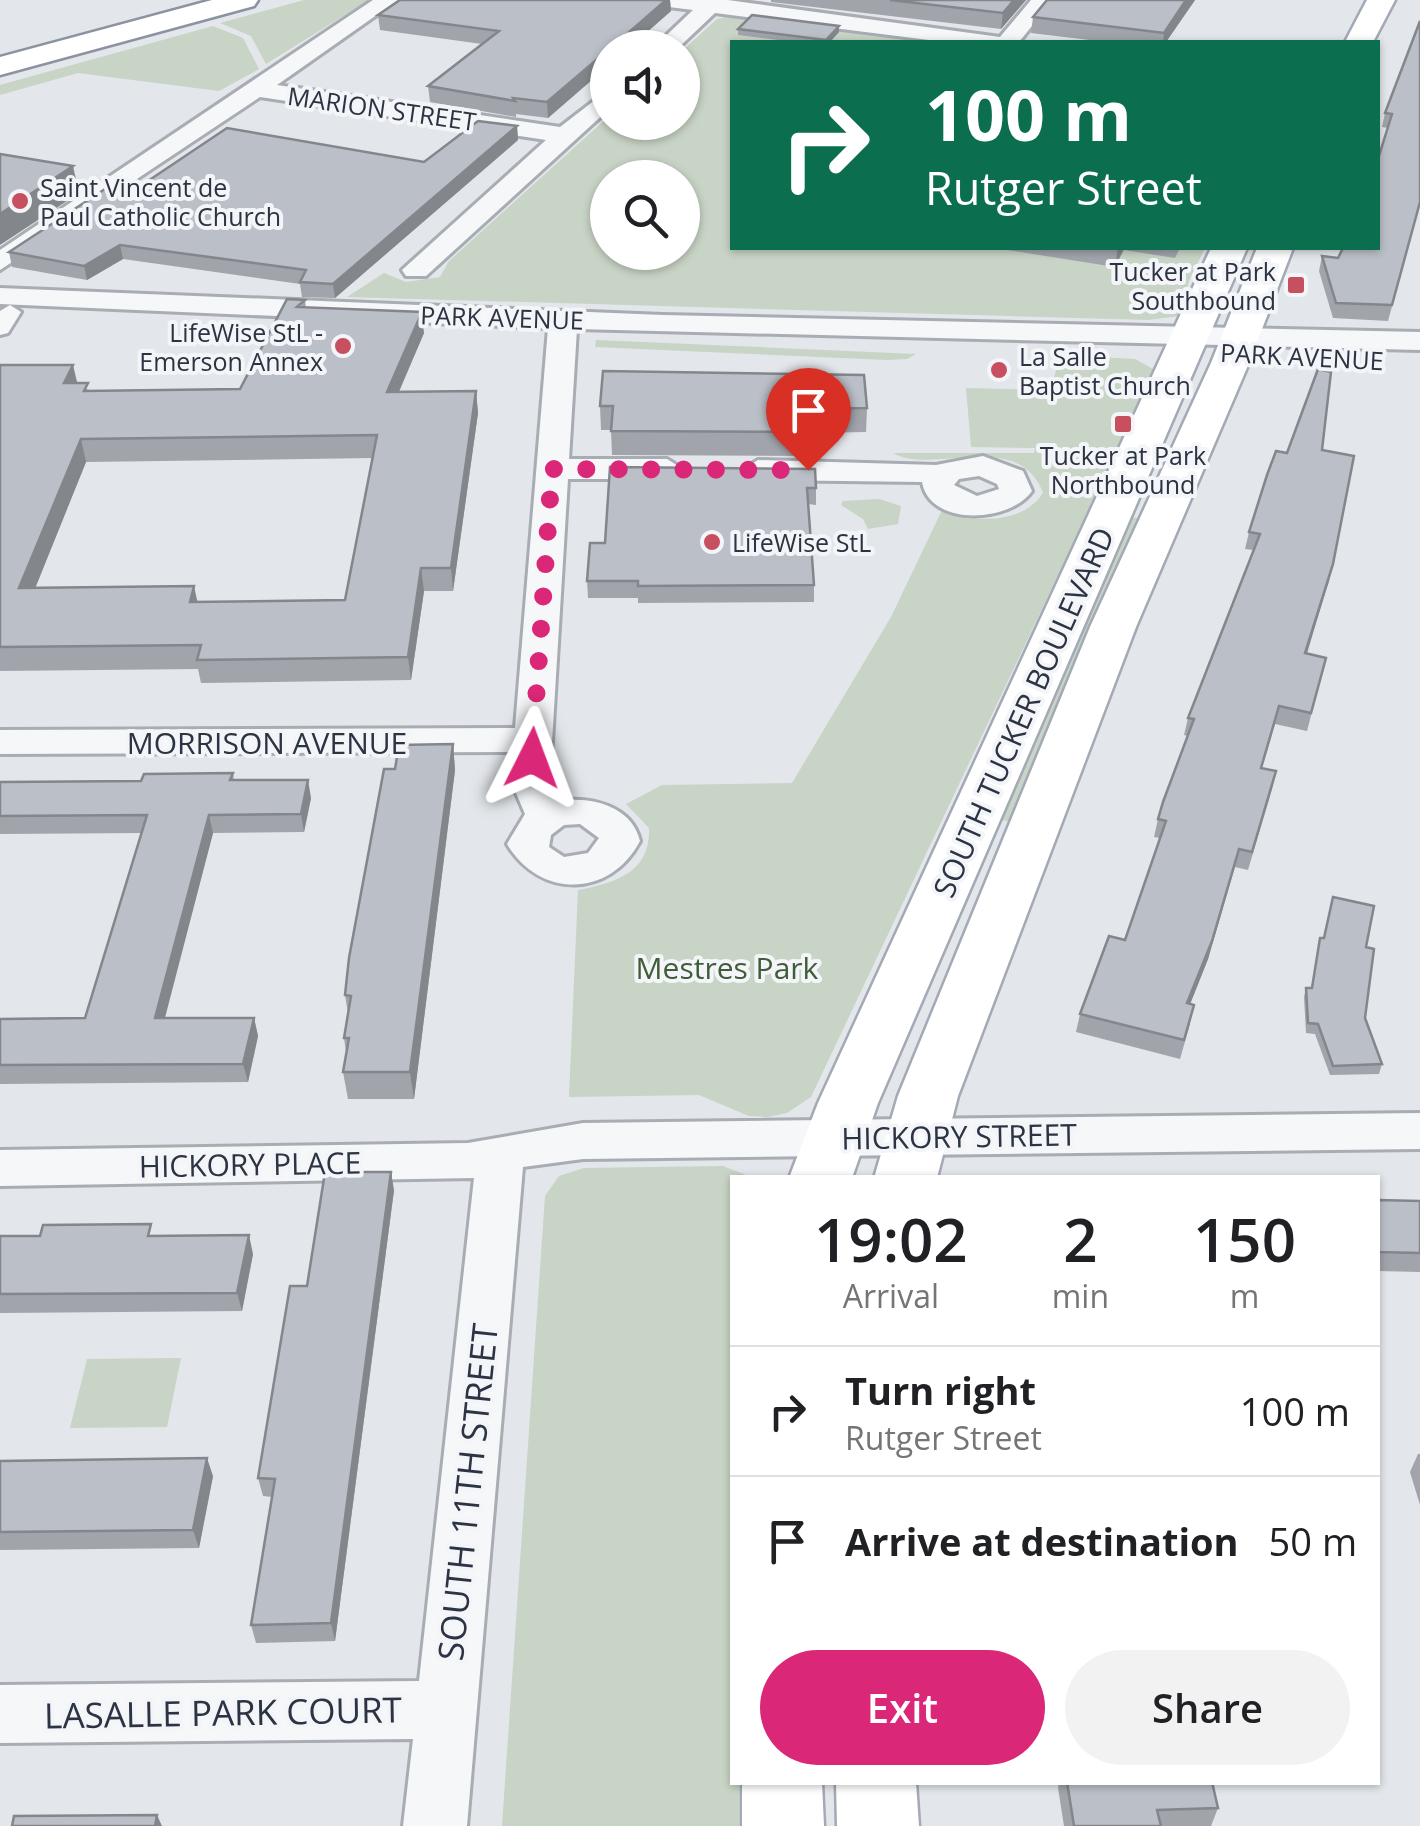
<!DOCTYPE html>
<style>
:root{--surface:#fff;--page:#f2f2f2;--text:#202124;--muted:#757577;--line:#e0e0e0;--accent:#db2777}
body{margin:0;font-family:"Open Sans",sans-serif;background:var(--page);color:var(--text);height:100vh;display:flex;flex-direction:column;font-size:38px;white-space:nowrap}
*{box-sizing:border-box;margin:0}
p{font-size:32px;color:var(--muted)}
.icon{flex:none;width:55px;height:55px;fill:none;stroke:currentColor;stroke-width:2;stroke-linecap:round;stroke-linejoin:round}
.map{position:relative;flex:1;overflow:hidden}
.panel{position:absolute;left:730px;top:1175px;width:650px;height:610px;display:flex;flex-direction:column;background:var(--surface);border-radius:0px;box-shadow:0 2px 8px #0004}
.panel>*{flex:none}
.top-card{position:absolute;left:730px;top:40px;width:650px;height:210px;border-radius:0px;box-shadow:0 2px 8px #0004;background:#0b6e4f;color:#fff;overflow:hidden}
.fabs{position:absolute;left:590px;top:30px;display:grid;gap:20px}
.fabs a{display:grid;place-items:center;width:110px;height:110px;border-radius:50%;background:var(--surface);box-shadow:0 2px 8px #0004;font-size:50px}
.pin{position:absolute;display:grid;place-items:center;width:85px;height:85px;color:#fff;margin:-102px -42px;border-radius:50% 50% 50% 0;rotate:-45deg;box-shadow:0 0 10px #0007}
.pin .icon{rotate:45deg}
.me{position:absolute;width:110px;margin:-55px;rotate:3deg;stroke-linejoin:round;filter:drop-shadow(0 0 8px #0008)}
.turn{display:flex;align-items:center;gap:35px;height:210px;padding:0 30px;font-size:45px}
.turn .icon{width:130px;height:130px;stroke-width:2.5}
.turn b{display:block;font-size:70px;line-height:85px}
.eta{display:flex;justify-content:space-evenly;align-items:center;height:170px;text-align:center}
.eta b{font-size:60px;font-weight:600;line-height:70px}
.action{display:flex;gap:20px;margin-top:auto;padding:20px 30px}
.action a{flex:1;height:115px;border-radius:60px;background:var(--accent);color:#fff;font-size:40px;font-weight:600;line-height:115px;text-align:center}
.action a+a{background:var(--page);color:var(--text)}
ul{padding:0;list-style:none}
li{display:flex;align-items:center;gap:30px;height:130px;padding:0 30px;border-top:2px solid var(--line)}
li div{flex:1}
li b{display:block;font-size:38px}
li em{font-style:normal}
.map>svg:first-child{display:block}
.green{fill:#c8d4c5;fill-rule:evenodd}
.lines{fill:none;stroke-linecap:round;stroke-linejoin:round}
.pedestrian-casing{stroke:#a8adb4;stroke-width:6}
.minor-casing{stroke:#a8adb4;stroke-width:6}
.primary-casing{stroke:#a3aab5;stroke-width:5}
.motorway-casing{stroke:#8b93a0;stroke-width:5}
.pedestrian{fill:#f6f7f9;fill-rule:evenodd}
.minor{fill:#f6f7f9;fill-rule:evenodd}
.primary{fill:#fff;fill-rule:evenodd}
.motorway{fill:#fff;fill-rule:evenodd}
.wall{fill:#a1a4ab;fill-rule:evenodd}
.shaded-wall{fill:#83868b}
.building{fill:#bbbfc7;stroke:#83868b;stroke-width:2.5;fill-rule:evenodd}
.route{stroke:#db2777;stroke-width:18;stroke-dasharray:0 32.4}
.poi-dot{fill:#c75060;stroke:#f3f5f8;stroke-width:4}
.labels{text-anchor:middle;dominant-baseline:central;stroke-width:8;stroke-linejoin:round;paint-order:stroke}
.far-street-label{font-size:25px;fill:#2c3342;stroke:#f3f5f8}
.far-poi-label{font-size:25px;fill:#2c3342;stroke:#f3f5f8;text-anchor:start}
.street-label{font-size:30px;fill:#2c3342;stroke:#f3f5f8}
.park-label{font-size:30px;fill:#405d3a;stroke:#f3f5f8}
.near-street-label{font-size:35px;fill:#2c3342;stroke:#f3f5f8}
</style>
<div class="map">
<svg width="1420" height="1826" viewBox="0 0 1420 1826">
<rect width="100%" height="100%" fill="#e3e6ea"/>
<g class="green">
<path d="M 304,0 L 369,0 L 266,64 L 251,36 L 220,23 Z"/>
<path d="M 732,16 L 935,42 L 732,42 L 732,248 L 1205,248 L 1189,281 L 1180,316 L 1148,320 L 347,297 L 384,273 L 406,282 L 440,277 L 449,261 L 607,118 L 608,122 L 682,122 L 683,50 L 717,19 ZM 608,178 L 682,178 L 682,252 L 608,252 Z"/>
<path d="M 213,26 L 243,38 L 259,69 L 219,91 L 78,73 L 0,95 L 0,85 Z"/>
<path d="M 596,340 L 916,354 L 907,359 L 887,360 L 595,347 Z"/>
<path d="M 1060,355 L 1135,359 L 1155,370 L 811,1097 L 787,1113 L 768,1117 L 749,1116 L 699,1095 L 569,1097 L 578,890 C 616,883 651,872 649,828 L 626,804 L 662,785 L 792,783 L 891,617 L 942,510 C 973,523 1022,525 1043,493 C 1019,428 931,476 893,453 L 1034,453 L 1035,448 L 971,447 L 966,388 L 1051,390 Z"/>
<path d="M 879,499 L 901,506 L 898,524 L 868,529 L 863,519 L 841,505 L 843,501 Z"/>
<path d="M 1129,517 L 1138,518 L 1134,537 L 1012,822 L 1002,820 L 1020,763 Z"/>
<path d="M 723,1166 L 751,1177 L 732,1178 L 732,1782 L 739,1783 L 739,1826 L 502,1826 L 545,1196 L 559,1176 L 584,1168 Z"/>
<path d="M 181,1358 L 167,1427 L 70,1428 L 87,1359 Z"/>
</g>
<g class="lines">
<defs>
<path id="pedestrian" d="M 10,305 L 21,312 L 8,333 L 0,335 L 0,311 Z"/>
<g id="minor">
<path d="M 373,0 L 398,0 L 277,85 L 560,127 L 608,90 L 608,110 L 426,276 L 406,276 L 402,270 L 546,140 L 260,97 L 0,270 L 0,250 Z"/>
<path d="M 650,0 L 728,0 L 1000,37 L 1031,0 L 1053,0 L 1019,42 L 945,42 L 715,13 L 678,48 L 653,48 L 693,10 L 661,6 Z"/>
<path d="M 0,288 L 663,315 L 1420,332 L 1420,350 L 577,329 L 569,459 L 667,459 L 683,469 L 667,479 L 568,479 L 551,758 L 560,801 C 590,796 632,806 640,841 C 610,898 540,899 507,844 L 525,814 L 516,793 L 513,752 L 0,754 L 0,730 L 515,728 L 548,328 L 0,304 ZM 580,824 L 599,838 L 588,853 L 564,857 L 549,847 L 551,835 L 564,825 Z"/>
<path d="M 983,456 L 1023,471 L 1032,491 C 1011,522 930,528 922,482 L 758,480 L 742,470 L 758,460 L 936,465 ZM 979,476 L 997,484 L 999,489 L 977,496 L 954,485 L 959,479 Z"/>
<path d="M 1420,1113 L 1420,1149 L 583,1159 L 523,1167 L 467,1826 L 403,1826 L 413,1739 L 0,1743 L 0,1685 L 419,1681 L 474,1178 L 0,1186 L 0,1150 L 468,1143 L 583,1123 Z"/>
</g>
<g id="primary">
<path d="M 1367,0 L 1395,0 L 1373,42 L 1345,42 Z"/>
<path d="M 1211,248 L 1247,248 L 878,1103 L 852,1178 L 789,1178 L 818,1103 Z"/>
<path d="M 1257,248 L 1293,248 L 1249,363 L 1136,627 L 958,1096 L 937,1178 L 874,1178 L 898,1096 L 1090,627 L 1211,363 Z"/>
<path d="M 742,1782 L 822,1782 L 824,1826 L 742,1826 Z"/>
<path d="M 836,1782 L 916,1782 L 919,1826 L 837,1826 Z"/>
</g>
<path id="motorway" d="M 212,0 L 258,0 L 254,6 L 0,75 L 0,57 Z"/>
</defs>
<use href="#pedestrian" class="pedestrian-casing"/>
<use href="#minor" class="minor-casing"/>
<use href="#primary" class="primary-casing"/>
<use href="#motorway" class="motorway-casing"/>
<use href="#pedestrian" class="pedestrian"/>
<use href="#minor" class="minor"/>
<use href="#primary" class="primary"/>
<use href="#motorway" class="motorway"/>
</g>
<g class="wall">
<path d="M 400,0 L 670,0 L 671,11 L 548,118 L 516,114 L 516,117 L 430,102 L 428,86 L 482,44 L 380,30 L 378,15 Z"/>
<path d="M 771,0 L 1026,0 L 1001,29 L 771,2 Z"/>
<path d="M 1195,0 L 1166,42 L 1106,42 L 1031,33 L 1033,17 Z"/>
<path d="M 1420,21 L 1420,204 L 1388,321 L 1333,318 L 1319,271 L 1322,256 L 1338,258 L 1378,248 L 1388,128 L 1382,127 L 1385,113 Z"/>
<path d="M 839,26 L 839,32 L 830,42 L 794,42 L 738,35 L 738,29 Z"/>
<path d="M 517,126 L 518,140 L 335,298 L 302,297 L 300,284 L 123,259 L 87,280 L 12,267 L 9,252 L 136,189 L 424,162 Z"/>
<path d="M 995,248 L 1180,248 L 1175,258 L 1124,250 L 1115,267 Z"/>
<path d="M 305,300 L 306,308 L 424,333 L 399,392 L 476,391 L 478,413 L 453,591 L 424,591 L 411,680 L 201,683 L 198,669 L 0,671 L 0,365 L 77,383 L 90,391 L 240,389 ZM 373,458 L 345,600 L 198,602 L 35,588 L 86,462 Z"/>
<path d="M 600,406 L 867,408 L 866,432 L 813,433 L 812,456 L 612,455 L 611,430 L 601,430 Z"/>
<path d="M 1322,450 L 1333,564 L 1307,654 L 1326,658 L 1307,731 L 1275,724 L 1262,768 L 1276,771 L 1272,789 L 1248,870 L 1235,867 L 1208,959 L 1190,1004 L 1190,1024 L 1180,1059 L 1076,1032 L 1080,1014 L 1125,940 L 1160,838 L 1154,837 L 1158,819 L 1188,736 L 1184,735 L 1188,718 L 1254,550 L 1245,549 L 1249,532 L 1287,453 Z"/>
<path d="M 610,467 L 816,488 L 816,505 L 808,504 L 814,585 L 814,602 L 638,603 L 638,598 L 588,598 L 587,581 L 605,543 Z"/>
<path d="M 453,744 L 455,770 L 414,1099 L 348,1099 L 343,1072 L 346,1052 L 344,1038 L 348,1014 L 345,995 L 395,769 Z"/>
<path d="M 233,773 L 234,780 L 311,798 L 304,832 L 213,833 L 164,1018 L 254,1018 L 258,1036 L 248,1082 L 0,1084 L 0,1019 L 85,1018 L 141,833 L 0,834 L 0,782 L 141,781 Z"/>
<path d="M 1320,938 L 1366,947 L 1365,1018 L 1382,1064 L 1379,1074 L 1330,1075 L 1315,1034 L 1306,1033 L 1304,997 L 1306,988 L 1311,988 Z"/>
<path d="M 394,1190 L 335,1641 L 256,1643 L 251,1625 L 272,1497 L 263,1496 L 258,1478 L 307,1286 Z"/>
<path d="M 1378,1200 L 1420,1201 L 1420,1272 L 1378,1271 Z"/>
<path d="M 0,1236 L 154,1236 L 253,1254 L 242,1311 L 0,1313 Z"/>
<path d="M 1418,1454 L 1420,1454 L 1420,1505 L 1410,1472 Z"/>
<path d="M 0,1461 L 213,1476 L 199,1548 L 0,1550 Z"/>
<path d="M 1059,1782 L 1212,1782 L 1218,1808 L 1211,1826 L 1064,1826 L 1058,1788 Z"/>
</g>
<g class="shaded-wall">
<path d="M 666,0 L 670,0 L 671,11 L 629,48 L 611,48 Z"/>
<path d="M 1014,0 L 1026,0 L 1001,29 L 1003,13 Z"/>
<path d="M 1186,0 L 1195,0 L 1166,42 L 1163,42 L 1164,33 Z"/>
<path d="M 839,26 L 839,32 L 830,42 L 826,42 L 826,40 Z"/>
<path d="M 608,50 L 608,66 L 548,118 L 547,102 Z"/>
<path d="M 517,126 L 518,140 L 335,298 L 333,284 Z"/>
<path d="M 73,166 L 79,193 L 0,245 L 0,214 Z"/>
<path d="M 120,245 L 123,259 L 87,280 L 84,266 Z"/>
<path d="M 1118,248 L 1124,248 L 1115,267 Z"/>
<path d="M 422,312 L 424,333 L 389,414 L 387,392 Z"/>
<path d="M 73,365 L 78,386 L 64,383 Z"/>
<path d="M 476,391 L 478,413 L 453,591 L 451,568 Z"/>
<path d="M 81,439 L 86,462 L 26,611 L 19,588 Z"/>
<path d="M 1333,564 L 1329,581 L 1301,671 L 1305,653 Z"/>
<path d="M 421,568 L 424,591 L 411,680 L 408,657 Z"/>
<path d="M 194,586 L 199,609 L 190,602 Z"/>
<path d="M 453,744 L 455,770 L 414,1099 L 410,1072 Z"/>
<path d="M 308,780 L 311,798 L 304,832 L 301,814 Z"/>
<path d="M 209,815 L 213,833 L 160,1037 L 155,1018 Z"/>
<path d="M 1239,849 L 1208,959 L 1183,1022 L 1187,1003 Z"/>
<path d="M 254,1018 L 258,1036 L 248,1082 L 243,1064 Z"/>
<path d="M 391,1172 L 394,1190 L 335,1641 L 331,1623 Z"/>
<path d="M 249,1235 L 253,1254 L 242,1311 L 237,1293 Z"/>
<path d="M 207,1458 L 213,1476 L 199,1548 L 193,1530 Z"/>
<path d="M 157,1815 L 162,1826 L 155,1826 Z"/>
</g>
<g class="building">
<path d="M 400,0 L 666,0 L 611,48 L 608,48 L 608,50 L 547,102 L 513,98 L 515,101 L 428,86 L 499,31 L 378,15 Z"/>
<path d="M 890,0 L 1014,0 L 1003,13 Z"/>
<path d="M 1047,0 L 1186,0 L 1164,33 L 1033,17 Z"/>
<path d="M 752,15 L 839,26 L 826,40 L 738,29 Z"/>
<path d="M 1420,21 L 1420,202 L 1392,305 L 1336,303 L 1322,256 L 1338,258 L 1343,248 L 1378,248 L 1378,159 L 1392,114 L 1385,113 Z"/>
<path d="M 478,121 L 517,126 L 333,284 L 300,282 L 306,270 L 120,245 L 84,266 L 9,252 L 111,185 L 136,189 L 227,128 L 424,162 Z"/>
<path d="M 0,154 L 73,166 L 0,214 Z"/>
<path d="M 287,299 L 305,300 L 297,307 L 422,312 L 387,392 L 476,391 L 451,568 L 421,568 L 408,657 L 197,660 L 201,645 L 0,647 L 0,365 L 73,365 L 64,383 L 88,383 L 84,391 L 240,389 ZM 377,435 L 345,600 L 190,602 L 194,586 L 19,588 L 81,439 Z"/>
<path d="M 1318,369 L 1331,372 L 1322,450 L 1354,456 L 1333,564 L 1305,653 L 1326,658 L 1311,713 L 1279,706 L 1261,768 L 1276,771 L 1252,852 L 1239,849 L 1212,941 L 1187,1003 L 1194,1005 L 1184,1040 L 1080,1014 L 1109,936 L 1125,940 L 1166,821 L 1158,819 L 1163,802 L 1194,719 L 1188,718 L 1260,534 L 1249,532 L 1267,475 L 1276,451 L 1287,453 Z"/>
<path d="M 603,371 L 864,375 L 867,408 L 812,409 L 813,432 L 611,431 L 613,406 L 600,406 Z"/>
<path d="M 610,467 L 815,469 L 816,488 L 807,488 L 814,585 L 638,586 L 638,581 L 587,581 L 590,543 L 605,543 Z"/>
<path d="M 453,744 L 410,1072 L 343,1072 L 349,1038 L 344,1038 L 351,996 L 345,995 L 349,958 L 384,769 L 395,769 L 399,745 Z"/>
<path d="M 233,773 L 230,780 L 308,780 L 301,814 L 209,815 L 155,1018 L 254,1018 L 243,1064 L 0,1065 L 0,1019 L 85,1018 L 147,815 L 0,816 L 0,782 L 141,781 L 144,774 Z"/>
<path d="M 1333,897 L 1374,906 L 1366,947 L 1374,949 L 1365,1018 L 1382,1064 L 1333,1066 L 1318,1024 L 1308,1023 L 1306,988 L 1312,988 L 1320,938 L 1324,938 Z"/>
<path d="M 325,1172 L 391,1172 L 331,1623 L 251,1625 L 275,1479 L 258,1478 L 290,1286 L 307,1286 Z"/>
<path d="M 1378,1200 L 1420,1201 L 1420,1253 L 1378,1252 Z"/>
<path d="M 151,1224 L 148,1236 L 249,1235 L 237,1293 L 0,1294 L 0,1236 L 40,1236 L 43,1225 Z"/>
<path d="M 207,1458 L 193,1530 L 0,1532 L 0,1461 Z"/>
<path d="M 1067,1782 L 1212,1782 L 1218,1808 L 1157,1810 L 1161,1826 L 1074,1826 Z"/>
<path d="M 157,1815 L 155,1826 L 12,1826 L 14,1816 Z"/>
</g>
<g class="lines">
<path class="route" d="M 532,758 L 552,469 L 808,470"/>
</g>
<g class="poi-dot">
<circle cx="20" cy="201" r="10"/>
<rect x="1286" y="275" width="20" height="20" rx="5"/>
<circle cx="343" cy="346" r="10"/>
<circle cx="999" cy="370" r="10"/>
<rect x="1113" y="414" width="20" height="20" rx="5"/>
<circle cx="712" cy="542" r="10"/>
</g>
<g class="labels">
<g class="far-street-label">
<text transform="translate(382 108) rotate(8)">MARION STREET</text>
<text transform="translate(502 317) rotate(2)">PARK AVENUE</text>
<text transform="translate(1302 356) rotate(3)">PARK AVENUE</text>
</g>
<g class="far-poi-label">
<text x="40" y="187">Saint Vincent de<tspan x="40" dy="29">Paul Catholic Church</tspan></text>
<text x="1276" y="271" text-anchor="end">Tucker at Park<tspan x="1276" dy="29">Southbound</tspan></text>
<text x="323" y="332" text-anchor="end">LifeWise StL -<tspan x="323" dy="29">Emerson Annex</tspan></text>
<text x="1019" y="356">La Salle<tspan x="1019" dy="29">Baptist Church</tspan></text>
<text x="1123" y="455" text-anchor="middle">Tucker at Park<tspan x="1123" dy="29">Northbound</tspan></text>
<text x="732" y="542">LifeWise StL</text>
</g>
<g class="street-label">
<text transform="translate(1023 712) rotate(-66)">SOUTH TUCKER BOULEVARD</text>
<text x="267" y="742">MORRISON AVENUE</text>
<text transform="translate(959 1136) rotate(-1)">HICKORY STREET</text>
<text transform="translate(250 1164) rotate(-1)">HICKORY PLACE</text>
</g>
<g class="park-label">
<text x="727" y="967">Mestres Park</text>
</g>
<g class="near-street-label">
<text transform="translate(467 1492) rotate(-84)">SOUTH 11TH STREET</text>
<text transform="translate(223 1712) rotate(-1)">LASALLE PARK COURT</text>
</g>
</g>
</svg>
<div class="fabs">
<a><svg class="icon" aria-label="sound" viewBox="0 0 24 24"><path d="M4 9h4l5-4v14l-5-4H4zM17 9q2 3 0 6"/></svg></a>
<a><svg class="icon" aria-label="search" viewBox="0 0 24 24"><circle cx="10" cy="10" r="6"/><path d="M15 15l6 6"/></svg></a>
</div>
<div class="pin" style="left:808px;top:470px;background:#d93025"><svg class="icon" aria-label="arrive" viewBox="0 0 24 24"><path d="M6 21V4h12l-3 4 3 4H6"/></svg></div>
<svg class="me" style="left:532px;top:758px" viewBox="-20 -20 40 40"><path d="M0-17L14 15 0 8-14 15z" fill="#db2777" stroke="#fff" stroke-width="4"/></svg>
<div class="top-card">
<div class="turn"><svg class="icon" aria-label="right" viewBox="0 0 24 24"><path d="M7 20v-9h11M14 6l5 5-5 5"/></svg><div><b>100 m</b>Rutger Street</div></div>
</div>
<section class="panel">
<div class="eta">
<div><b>19:02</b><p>Arrival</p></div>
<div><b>2</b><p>min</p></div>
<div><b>150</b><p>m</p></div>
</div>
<ul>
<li><svg class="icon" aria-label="right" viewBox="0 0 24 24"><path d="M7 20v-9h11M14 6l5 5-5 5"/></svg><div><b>Turn right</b><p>Rutger Street</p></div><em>100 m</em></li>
<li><svg class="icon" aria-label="arrive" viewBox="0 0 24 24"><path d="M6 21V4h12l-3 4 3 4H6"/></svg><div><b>Arrive at destination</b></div><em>50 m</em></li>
</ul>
<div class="action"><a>Exit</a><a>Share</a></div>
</section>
</div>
